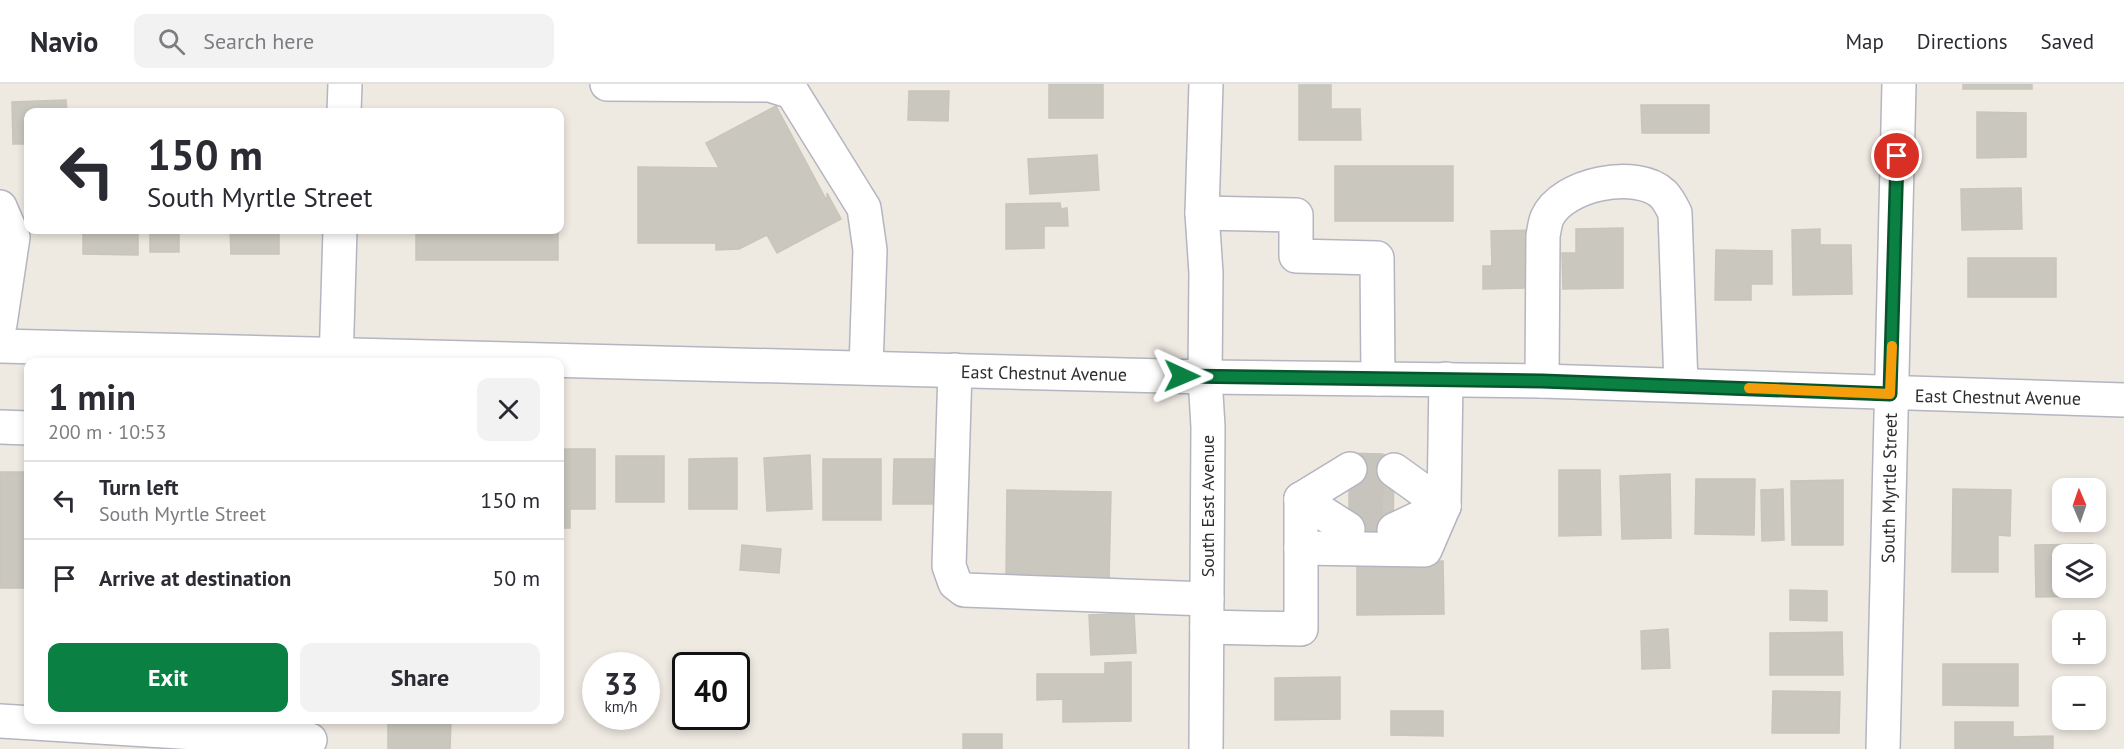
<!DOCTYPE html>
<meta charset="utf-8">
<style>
:root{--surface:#fff;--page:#f2f2f3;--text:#2b2b33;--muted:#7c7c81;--line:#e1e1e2;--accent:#0b8043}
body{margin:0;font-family:"PT Sans",sans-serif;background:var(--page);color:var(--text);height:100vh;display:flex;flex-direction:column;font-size:22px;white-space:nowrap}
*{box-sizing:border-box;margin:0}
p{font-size:20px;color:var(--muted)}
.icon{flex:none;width:33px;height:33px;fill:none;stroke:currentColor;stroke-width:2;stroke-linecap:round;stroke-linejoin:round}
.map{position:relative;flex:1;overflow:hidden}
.panel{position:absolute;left:24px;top:274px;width:540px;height:366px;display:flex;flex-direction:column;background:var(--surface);border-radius:12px;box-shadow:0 3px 9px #0003}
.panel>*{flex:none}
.guide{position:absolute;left:24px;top:24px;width:540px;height:126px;border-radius:12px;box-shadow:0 3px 9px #0003;background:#fff;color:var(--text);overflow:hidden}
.needle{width:39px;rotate:358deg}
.tools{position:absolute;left:2052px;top:394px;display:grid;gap:12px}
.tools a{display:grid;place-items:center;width:54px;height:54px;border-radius:12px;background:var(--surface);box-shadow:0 3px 9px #0003;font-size:30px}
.speed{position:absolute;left:582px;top:568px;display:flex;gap:12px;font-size:30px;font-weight:700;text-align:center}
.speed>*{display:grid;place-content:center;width:78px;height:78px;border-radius:50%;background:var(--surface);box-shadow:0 3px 9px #0003;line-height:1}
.speed small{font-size:15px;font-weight:400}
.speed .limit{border:3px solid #111;border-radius:9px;background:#fff;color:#111}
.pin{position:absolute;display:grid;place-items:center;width:51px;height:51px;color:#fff;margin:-26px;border:3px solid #fff;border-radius:50%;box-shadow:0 2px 6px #0007}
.me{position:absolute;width:66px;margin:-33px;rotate:91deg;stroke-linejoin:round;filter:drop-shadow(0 0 4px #0008)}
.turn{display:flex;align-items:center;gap:21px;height:126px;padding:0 24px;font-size:27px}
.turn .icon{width:78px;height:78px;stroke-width:2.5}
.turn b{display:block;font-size:42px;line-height:51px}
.round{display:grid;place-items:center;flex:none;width:63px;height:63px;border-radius:12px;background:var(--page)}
.overview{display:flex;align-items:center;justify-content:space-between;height:102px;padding:0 24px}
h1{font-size:36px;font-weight:800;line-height:45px}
.action{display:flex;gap:12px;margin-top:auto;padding:12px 24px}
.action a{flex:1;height:69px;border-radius:12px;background:var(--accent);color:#fff;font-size:24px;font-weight:800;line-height:69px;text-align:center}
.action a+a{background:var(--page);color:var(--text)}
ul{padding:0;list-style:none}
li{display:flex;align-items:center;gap:18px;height:78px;padding:0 24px;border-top:2px solid var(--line)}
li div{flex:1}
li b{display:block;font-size:22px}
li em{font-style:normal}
header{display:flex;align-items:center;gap:36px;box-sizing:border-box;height:84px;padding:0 30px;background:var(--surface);border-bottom:2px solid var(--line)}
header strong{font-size:28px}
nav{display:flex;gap:33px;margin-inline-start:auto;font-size:21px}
.search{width:420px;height:54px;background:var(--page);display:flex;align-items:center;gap:15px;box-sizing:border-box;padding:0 21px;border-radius:12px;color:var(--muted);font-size:22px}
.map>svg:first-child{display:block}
.building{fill:#cac7bf;stroke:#c9c5ba;stroke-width:1.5}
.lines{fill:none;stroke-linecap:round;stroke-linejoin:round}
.minor-tunnel{stroke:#c7c3bd;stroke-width:33;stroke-dasharray:33 16;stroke-linecap:butt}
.minor-casing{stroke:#b4b5c0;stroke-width:36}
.minor{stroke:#fff;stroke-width:33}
.route-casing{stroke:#07532c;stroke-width:15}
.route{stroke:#0b8043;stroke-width:10}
.slow{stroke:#f59e0b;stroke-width:10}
.labels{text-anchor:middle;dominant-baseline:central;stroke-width:6;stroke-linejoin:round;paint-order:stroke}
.street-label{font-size:18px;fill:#2d2d2d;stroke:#fff}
</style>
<header>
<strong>Navio</strong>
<div class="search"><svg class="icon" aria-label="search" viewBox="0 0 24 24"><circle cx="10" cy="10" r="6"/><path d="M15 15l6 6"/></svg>Search here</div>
<nav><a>Map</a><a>Directions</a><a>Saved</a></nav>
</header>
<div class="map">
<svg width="2124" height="665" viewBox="0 0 2124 665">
<rect width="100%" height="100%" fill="#eee9e1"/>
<g class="building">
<rect x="1049" y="0" width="54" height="34"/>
<rect x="1963" y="0" width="69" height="5"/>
<path d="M 1299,1 L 1331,1 L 1331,25 L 1360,25 L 1361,56 L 1299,56 Z"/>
<path d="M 909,7 L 949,7 L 948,37 L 908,36 Z"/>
<path d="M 66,16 L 67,28 L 28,28 L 28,60 L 13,60 L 12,18 Z"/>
<path d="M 1641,21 L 1709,21 L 1709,49 L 1642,49 Z"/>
<path d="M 776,22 L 827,117 L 827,109 L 841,135 L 777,169 L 767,151 L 739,165 L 716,166 L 716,159 L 638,159 L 638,83 L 719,84 L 706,59 Z"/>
<path d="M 1977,28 L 2026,29 L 2026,73 L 1977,74 Z"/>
<path d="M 1097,71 L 1099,106 L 1030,110 L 1028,75 Z"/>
<rect x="1335" y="82" width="118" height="55"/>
<path d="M 2021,104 L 2022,145 L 1962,146 L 1961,105 Z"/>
<path d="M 1060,119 L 1061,125 L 1067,124 L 1068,142 L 1044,142 L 1044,164 L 1006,165 L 1006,120 Z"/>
<path d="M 1623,144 L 1623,204 L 1563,205 L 1562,169 L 1576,169 L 1576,145 Z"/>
<path d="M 1820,145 L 1820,161 L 1851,161 L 1852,210 L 1793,211 L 1792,146 Z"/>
<path d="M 83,146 L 138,146 L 138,171 L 83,170 Z"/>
<rect x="150" y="146" width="29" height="22"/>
<path d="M 230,146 L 279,146 L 279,170 L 231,170 Z"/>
<rect x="416" y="146" width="142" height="30"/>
<path d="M 1532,146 L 1532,204 L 1483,205 L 1483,182 L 1492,182 L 1491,147 Z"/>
<path d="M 1716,166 L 1772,167 L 1772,200 L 1751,200 L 1751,216 L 1715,216 Z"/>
<rect x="1968" y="174" width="88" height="39"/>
<path d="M 560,365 L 595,365 L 595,425 L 570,425 L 570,444 L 560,444 Z"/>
<path d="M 1349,370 L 1394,371 L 1393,454 L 1349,453 Z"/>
<path d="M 810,371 L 812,425 L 767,427 L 764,374 Z"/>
<rect x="616" y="372" width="48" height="46"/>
<path d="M 737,374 L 737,425 L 689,425 L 689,375 Z"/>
<rect x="823" y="375" width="58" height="61"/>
<path d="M 894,375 L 934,375 L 934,420 L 893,420 Z"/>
<path d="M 1559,386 L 1600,386 L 1601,451 L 1559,452 Z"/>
<rect x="0" y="388" width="28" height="116"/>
<path d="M 1670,390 L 1671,454 L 1622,455 L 1620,392 Z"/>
<path d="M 1696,395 L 1755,395 L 1754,451 L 1695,450 Z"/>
<path d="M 1843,396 L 1843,461 L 1792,461 L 1791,397 Z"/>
<path d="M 1783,405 L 1784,456 L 1762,457 L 1761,406 Z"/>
<path d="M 1953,405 L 2011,406 L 2010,452 L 1998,451 L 1998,488 L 1952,488 Z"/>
<path d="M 1007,406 L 1111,408 L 1109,495 L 1006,493 Z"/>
<path d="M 2093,460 L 2093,471 L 2062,471 L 2062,504 L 2094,504 L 2094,512 L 2036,513 L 2035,461 Z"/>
<path d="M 742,461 L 781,465 L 779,489 L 740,486 Z"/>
<path d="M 1443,477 L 1444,530 L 1357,531 L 1357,479 Z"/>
<path d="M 1790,506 L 1827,507 L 1827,537 L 1790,536 Z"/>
<path d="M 1134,529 L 1136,569 L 1091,571 L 1089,531 Z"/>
<path d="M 1668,545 L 1670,584 L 1642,585 L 1641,547 Z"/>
<path d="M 1842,548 L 1843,591 L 1770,591 L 1770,549 Z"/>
<path d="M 1131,578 L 1131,637 L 1063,638 L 1063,615 L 1037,616 L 1037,590 L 1105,590 L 1105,579 Z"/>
<path d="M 1943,580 L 2018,580 L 2018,622 L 1943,621 Z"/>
<path d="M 1340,593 L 1340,635 L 1275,636 L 1275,594 Z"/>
<path d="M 1773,607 L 1840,608 L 1839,649 L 1772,649 Z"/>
<path d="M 1391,627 L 1443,627 L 1443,652 L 1391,651 Z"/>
<path d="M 388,636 L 451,636 L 450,665 L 388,665 Z"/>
<path d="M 1955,638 L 2013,638 L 2013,653 L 2053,652 L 2053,665 L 1955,665 Z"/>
<rect x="963" y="650" width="39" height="15"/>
</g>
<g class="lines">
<g class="minor-tunnel">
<path d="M 1350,385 L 1394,386"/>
<path d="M 1350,418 L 1395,420"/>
<path d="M 1348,445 L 1394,446"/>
</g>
<defs>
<g id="minor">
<path d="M 607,0 L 770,1 L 792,8 L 864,124 L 870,166 L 866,284"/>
<path d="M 1206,0 L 1202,129 L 1206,189 L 1205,293 L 1208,343 L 1206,665"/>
<path d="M 344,28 L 345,0"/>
<path d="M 0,123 L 13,153 L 0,240"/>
<path d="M 1202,129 L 1296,131 L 1296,172 L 1377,174 L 1378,295"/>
<path d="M 0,262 L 1205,293 L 1542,297 L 2124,316"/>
<path d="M 336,279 L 340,146"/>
<path d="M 955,286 L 949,482 L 955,499 L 964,506 L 1207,515"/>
<path d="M 1542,297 L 1543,152 C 1544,146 1545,139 1547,134 C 1562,100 1636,85 1663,110 C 1668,115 1672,123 1675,129 L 1681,301"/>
<path d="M 0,343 L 28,344"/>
<path d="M 1394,386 L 1444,422"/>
<path d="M 1301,415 L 1350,385"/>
<path d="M 1301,415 L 1348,445"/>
<path d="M 1394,446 L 1444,422"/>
<path d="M 1301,464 L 1425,466 L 1444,422 L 1446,295"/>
<path d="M 1207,543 L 1301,545 L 1301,415"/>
<path d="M 0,637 L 310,656"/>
<path d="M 1883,665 L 1899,0"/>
</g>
</defs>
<use href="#minor" class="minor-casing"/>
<use href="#minor" class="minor"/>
</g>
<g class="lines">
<defs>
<path id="route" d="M 1182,292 L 1542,297 L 1890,310 L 1897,72"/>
</defs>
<use href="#route" class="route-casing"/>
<use href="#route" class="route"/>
<path class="slow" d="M 1749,304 L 1890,310 L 1892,262"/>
</g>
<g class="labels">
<g class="street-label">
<text transform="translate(1044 289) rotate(1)">East Chestnut Avenue</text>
<text transform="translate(1998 313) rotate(1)">East Chestnut Avenue</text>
<text transform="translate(1889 404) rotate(-89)">South Myrtle Street</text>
<text transform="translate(1207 422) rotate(-90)">South East Avenue</text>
</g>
</g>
</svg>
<div class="tools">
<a><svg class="needle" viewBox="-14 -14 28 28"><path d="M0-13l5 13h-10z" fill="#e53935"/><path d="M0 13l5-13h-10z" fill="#7c7c81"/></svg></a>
<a><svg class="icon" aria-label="layers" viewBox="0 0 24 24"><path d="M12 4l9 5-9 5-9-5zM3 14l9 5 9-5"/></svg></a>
<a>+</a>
<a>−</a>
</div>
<div class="speed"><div>33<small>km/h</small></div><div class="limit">40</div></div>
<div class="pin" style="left:1897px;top:72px;background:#d93025"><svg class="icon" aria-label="arrive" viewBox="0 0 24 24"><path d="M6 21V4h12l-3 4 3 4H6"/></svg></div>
<svg class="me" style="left:1182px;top:292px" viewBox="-20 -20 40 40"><path d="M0-17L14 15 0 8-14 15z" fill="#0b8043" stroke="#fff" stroke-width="4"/></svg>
<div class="guide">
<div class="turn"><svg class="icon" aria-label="left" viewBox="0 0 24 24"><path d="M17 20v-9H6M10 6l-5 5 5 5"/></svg><div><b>150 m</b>South Myrtle Street</div></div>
</div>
<section class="panel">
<div class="overview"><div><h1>1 min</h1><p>200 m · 10:53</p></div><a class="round"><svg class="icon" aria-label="close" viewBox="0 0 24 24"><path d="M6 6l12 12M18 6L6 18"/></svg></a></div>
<ul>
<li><svg class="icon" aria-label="left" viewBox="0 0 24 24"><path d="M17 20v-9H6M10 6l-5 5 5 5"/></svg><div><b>Turn left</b><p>South Myrtle Street</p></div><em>150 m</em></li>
<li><svg class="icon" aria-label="arrive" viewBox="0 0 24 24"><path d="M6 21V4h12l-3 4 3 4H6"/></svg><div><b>Arrive at destination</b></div><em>50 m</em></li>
</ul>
<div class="action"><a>Exit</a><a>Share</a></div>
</section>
</div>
